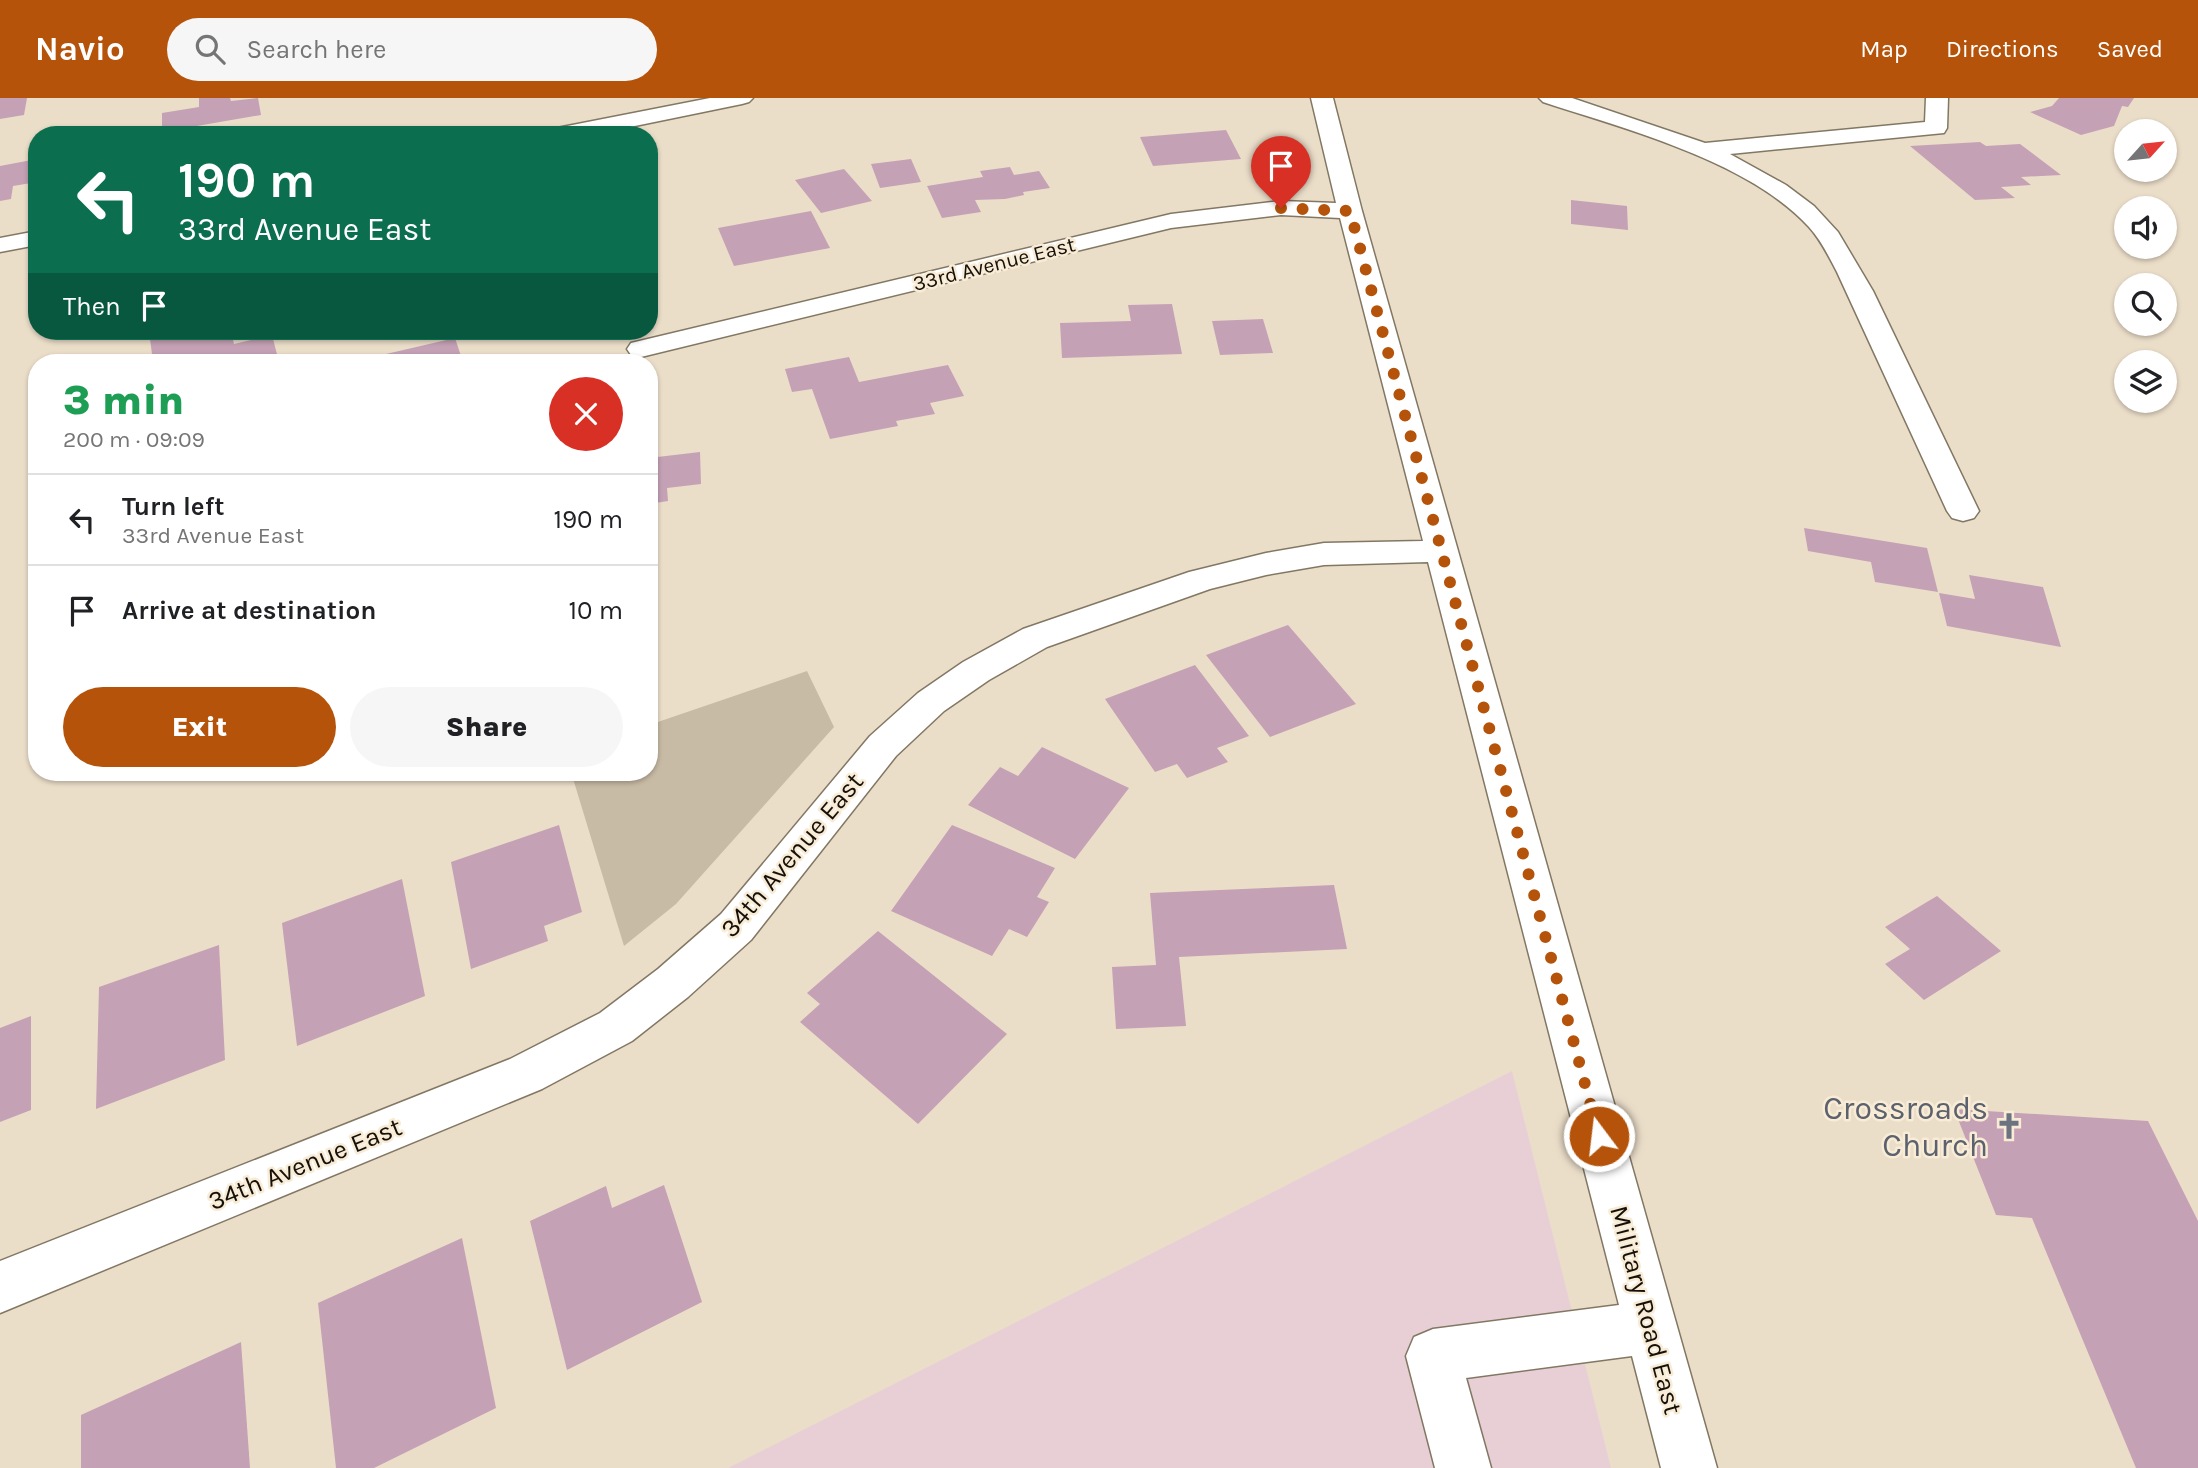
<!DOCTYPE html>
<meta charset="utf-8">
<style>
:root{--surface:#fff;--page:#f6f6f6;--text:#202124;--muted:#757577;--line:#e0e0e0;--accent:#b45309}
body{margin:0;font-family:Karla,sans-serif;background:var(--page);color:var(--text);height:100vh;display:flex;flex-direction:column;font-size:26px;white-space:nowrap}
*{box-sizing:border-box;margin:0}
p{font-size:23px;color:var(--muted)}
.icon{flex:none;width:38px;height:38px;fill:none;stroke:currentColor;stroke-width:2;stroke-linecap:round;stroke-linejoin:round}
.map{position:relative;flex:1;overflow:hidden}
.side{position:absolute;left:28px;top:256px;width:630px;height:427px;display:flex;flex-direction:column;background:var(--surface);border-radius:28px;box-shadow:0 2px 5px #0004}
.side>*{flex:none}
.guide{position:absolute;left:28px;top:28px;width:630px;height:214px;border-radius:28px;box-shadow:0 2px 5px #0004;background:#0b6e4f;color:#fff;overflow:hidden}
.needle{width:46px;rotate:63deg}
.fabs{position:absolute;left:2114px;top:21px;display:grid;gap:14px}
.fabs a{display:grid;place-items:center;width:63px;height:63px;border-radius:50%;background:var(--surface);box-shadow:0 2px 5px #0004;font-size:35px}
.pin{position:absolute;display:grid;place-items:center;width:60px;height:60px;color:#fff;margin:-72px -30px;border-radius:50% 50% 50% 0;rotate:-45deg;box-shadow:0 0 7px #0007}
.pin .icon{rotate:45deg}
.me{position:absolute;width:77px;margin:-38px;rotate:345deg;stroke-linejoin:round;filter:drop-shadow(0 0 5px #0008)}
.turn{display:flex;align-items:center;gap:24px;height:147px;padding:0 35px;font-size:32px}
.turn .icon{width:91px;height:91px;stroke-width:2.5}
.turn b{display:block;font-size:49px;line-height:60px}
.then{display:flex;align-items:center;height:66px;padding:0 35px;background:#0003;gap:14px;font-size:26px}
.round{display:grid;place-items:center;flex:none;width:74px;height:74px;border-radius:37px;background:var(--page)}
.overview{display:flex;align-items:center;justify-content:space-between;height:119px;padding:0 35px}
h1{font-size:42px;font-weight:800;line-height:52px;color:#1e9e55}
.button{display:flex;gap:14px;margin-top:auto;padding:14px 35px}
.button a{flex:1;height:80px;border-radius:42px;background:var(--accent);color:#fff;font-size:28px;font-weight:800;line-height:80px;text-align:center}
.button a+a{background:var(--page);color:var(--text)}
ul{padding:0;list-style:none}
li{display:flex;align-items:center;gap:21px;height:91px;padding:0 35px;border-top:2px solid var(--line)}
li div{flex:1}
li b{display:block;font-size:26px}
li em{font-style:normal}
header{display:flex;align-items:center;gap:42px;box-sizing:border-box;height:98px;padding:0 35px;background:var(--accent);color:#fff}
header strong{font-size:33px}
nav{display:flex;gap:38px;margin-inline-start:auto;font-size:24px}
.search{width:490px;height:63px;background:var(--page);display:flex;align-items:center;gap:18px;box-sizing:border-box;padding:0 24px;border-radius:38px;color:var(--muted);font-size:26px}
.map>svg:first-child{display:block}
.commercial{fill:#e8cfd6}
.green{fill:#c8bba5}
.building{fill:#c5a1b5}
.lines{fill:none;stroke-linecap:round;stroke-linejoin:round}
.minor-casing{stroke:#827763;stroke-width:3}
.minor{fill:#fff;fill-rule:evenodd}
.route{stroke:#b45309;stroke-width:12;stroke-dasharray:0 21.6}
.labels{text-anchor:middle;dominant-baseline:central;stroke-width:5;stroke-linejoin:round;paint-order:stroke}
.far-street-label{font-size:21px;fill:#151009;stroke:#f9ecd6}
.street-label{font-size:26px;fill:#151009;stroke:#f9ecd6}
.near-worship-label{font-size:32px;fill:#5b616d;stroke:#f9ecd6;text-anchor:end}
</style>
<header>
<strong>Navio</strong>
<div class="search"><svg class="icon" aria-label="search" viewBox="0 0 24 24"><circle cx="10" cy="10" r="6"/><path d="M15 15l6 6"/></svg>Search here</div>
<nav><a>Map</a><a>Directions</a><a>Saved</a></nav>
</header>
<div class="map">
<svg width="2198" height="1370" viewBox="0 0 2198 1370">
<rect width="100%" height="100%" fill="#ebdec9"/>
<path class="commercial" d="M 1512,973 L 1611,1370 L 728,1370 Z"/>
<path class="green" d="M 807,573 L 834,629 L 676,806 L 624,848 L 571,674 L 649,674 L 649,627 Z"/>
<g class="building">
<path d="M 0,0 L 27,0 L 24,17 L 0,21 Z"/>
<path d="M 199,0 L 230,0 L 231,3 L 258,0 L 261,17 L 162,34 L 162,15 L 199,9 Z"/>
<path d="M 2059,0 L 2134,0 L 2128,9 L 2122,8 L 2114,28 L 2081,37 L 2030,14 L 2052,8 Z"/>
<path d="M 1226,32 L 1241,61 L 1153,68 L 1140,39 Z"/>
<path d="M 1980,44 L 1986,48 L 2020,46 L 2061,77 L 2021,79 L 2031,87 L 2001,89 L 2015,100 L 1975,102 L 1910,48 Z"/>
<path d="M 37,61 L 37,84 L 13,88 L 11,101 L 0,103 L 0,68 Z"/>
<path d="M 911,61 L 921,84 L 880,90 L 871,66 Z"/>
<path d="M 1010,69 L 1014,77 L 1039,73 L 1050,90 L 1023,94 L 1024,97 L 1005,101 L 975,102 L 981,114 L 942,120 L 927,88 L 983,79 L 980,73 Z"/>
<path d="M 844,71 L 872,103 L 821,115 L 795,82 Z"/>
<path d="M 1571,102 L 1627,108 L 1628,132 L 1571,126 Z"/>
<path d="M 811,113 L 830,150 L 734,168 L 718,130 Z"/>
<path d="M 1172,206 L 1182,256 L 1062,260 L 1060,225 L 1131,223 L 1128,207 Z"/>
<path d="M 1263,221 L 1273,255 L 1220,257 L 1212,223 Z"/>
<path d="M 149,233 L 231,233 L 234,246 L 272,237 L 279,264 L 194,264 L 193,262 L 153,264 Z"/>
<path d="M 455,240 L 463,264 L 388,264 L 386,256 Z"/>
<path d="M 849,259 L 859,284 L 948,267 L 964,298 L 930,305 L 935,316 L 896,323 L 898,328 L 830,341 L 812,291 L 792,294 L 785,271 Z"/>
<path d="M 700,354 L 701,386 L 667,390 L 668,403 L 649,406 L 649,360 Z"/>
<path d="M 1804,430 L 1927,450 L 1938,494 L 1875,484 L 1871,464 L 1808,453 Z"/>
<path d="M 1969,477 L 2043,489 L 2061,549 L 1947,528 L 1939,495 L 1975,501 Z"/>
<path d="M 1288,527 L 1356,606 L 1270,639 L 1206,557 Z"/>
<path d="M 1195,567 L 1249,638 L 1217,650 L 1228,664 L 1187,680 L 1177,666 L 1155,674 L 1105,601 Z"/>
<path d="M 1042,649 L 1129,690 L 1075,761 L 968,707 L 1000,669 L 1018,678 Z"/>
<path d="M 559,727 L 582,814 L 544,828 L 548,843 L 471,871 L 451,764 Z"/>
<path d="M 952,727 L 1055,770 L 1037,799 L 1049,804 L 1027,839 L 1009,831 L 992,858 L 891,813 Z"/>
<path d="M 402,781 L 425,898 L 297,948 L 282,825 Z"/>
<path d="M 1334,787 L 1347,851 L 1179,859 L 1186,928 L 1116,931 L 1112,869 L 1156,867 L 1150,795 Z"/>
<path d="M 1937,798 L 2001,853 L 1924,902 L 1885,866 L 1910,851 L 1885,829 Z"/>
<path d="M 878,833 L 1007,936 L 918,1026 L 800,924 L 820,906 L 807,895 Z"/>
<path d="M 219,847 L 225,962 L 96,1011 L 99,889 Z"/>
<path d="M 31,918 L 31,1012 L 0,1024 L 0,930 Z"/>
<path d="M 1954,1011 L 2148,1023 L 2198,1123 L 2198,1370 L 2136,1370 L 2032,1120 L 1996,1117 Z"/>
<path d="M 664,1087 L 702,1204 L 567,1272 L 530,1123 L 606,1088 L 612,1110 Z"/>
<path d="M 462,1140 L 496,1310 L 374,1370 L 336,1370 L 318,1205 Z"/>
<path d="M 241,1244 L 250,1370 L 81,1370 L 81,1317 Z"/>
</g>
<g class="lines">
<defs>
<g id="minor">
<path d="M 710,0 L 753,0 L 749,4 L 742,6 L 591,37 L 546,37 L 549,32 L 557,30 Z"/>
<path d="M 1311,0 L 1333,0 L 1362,113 L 1717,1370 L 1661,1370 L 1632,1258 L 1466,1280 L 1491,1370 L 1435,1370 L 1406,1258 L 1414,1239 L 1433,1231 L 1619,1207 L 1428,464 L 1324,467 L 1266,477 L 1210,491 L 1047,549 L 989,582 L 944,613 L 896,658 L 751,842 L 688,899 L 632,943 L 542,991 L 0,1215 L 0,1163 L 510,961 L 600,915 L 658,871 L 721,816 L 870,638 L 918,595 L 963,564 L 1023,531 L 1189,474 L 1266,455 L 1324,445 L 1423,443 L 1340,120 L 1281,117 L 1171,130 L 641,259 L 631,257 L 627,251 L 631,245 L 1171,116 L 1281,103 L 1336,105 Z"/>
<path d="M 1539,0 L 1572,0 L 1705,45 L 1925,24 L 1926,0 L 1948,0 L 1947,30 L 1944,35 L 1730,56 L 1786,87 L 1814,108 L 1838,134 L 1873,193 L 1979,413 L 1974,420 L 1963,423 L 1952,420 L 1947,413 L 1837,174 C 1829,159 1821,142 1809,129 C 1749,63 1625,31 1543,4 Z"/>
<path d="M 37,133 L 37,147 L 0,154 L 0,140 Z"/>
</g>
</defs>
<use href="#minor" class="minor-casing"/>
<use href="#minor" class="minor"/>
</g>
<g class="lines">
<path class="route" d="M 1281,110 L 1350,113 L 1599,1038"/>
</g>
<defs>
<symbol id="church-bare" viewBox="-9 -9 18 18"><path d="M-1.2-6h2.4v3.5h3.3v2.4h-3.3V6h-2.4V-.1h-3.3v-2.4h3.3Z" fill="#6b7280" stroke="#f9ecd6" stroke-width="2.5" paint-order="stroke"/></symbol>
</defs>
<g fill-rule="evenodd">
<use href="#church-bare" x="1990" y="1009" width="38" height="38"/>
</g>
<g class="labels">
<g class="far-street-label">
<text transform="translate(994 166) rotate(-14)">33rd Avenue East</text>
</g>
<g class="street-label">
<text transform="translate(792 757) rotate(-50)">34th Avenue East</text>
<text transform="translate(305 1066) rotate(-22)">34th Avenue East</text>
<text transform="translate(1646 1212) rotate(75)">Military Road East</text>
</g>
<g class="near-worship-label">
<text x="1988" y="1010">Crossroads<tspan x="1988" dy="37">Church</tspan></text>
</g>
</g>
</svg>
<div class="fabs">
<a><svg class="needle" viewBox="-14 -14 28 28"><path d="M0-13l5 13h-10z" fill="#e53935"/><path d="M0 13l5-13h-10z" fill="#757577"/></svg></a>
<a><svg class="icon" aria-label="sound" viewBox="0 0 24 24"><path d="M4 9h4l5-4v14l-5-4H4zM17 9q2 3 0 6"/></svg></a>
<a><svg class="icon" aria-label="search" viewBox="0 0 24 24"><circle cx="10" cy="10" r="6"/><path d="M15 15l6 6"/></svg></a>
<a><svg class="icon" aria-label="layers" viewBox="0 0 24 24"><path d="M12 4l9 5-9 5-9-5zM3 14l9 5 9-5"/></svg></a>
</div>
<div class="pin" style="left:1281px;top:110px;background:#d93025"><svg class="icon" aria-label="arrive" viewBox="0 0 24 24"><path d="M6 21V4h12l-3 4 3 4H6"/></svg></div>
<svg class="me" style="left:1599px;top:1038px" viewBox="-20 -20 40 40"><circle r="17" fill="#b45309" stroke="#fff" stroke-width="3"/><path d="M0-11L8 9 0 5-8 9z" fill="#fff"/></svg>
<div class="guide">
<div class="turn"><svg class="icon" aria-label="left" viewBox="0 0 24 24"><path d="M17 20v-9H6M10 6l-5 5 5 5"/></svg><div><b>190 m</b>33rd Avenue East</div></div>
<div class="then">Then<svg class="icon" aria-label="arrive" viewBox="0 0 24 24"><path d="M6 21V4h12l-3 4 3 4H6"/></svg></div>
</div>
<section class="side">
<div class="overview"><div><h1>3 min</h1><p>200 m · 09:09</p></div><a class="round" style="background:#d93025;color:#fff"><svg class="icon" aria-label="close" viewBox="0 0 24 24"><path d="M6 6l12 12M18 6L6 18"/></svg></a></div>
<ul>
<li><svg class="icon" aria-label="left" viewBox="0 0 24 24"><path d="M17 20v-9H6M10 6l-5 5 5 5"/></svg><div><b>Turn left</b><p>33rd Avenue East</p></div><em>190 m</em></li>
<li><svg class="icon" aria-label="arrive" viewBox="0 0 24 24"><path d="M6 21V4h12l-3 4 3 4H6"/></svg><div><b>Arrive at destination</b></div><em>10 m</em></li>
</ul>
<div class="button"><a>Exit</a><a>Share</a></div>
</section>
</div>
